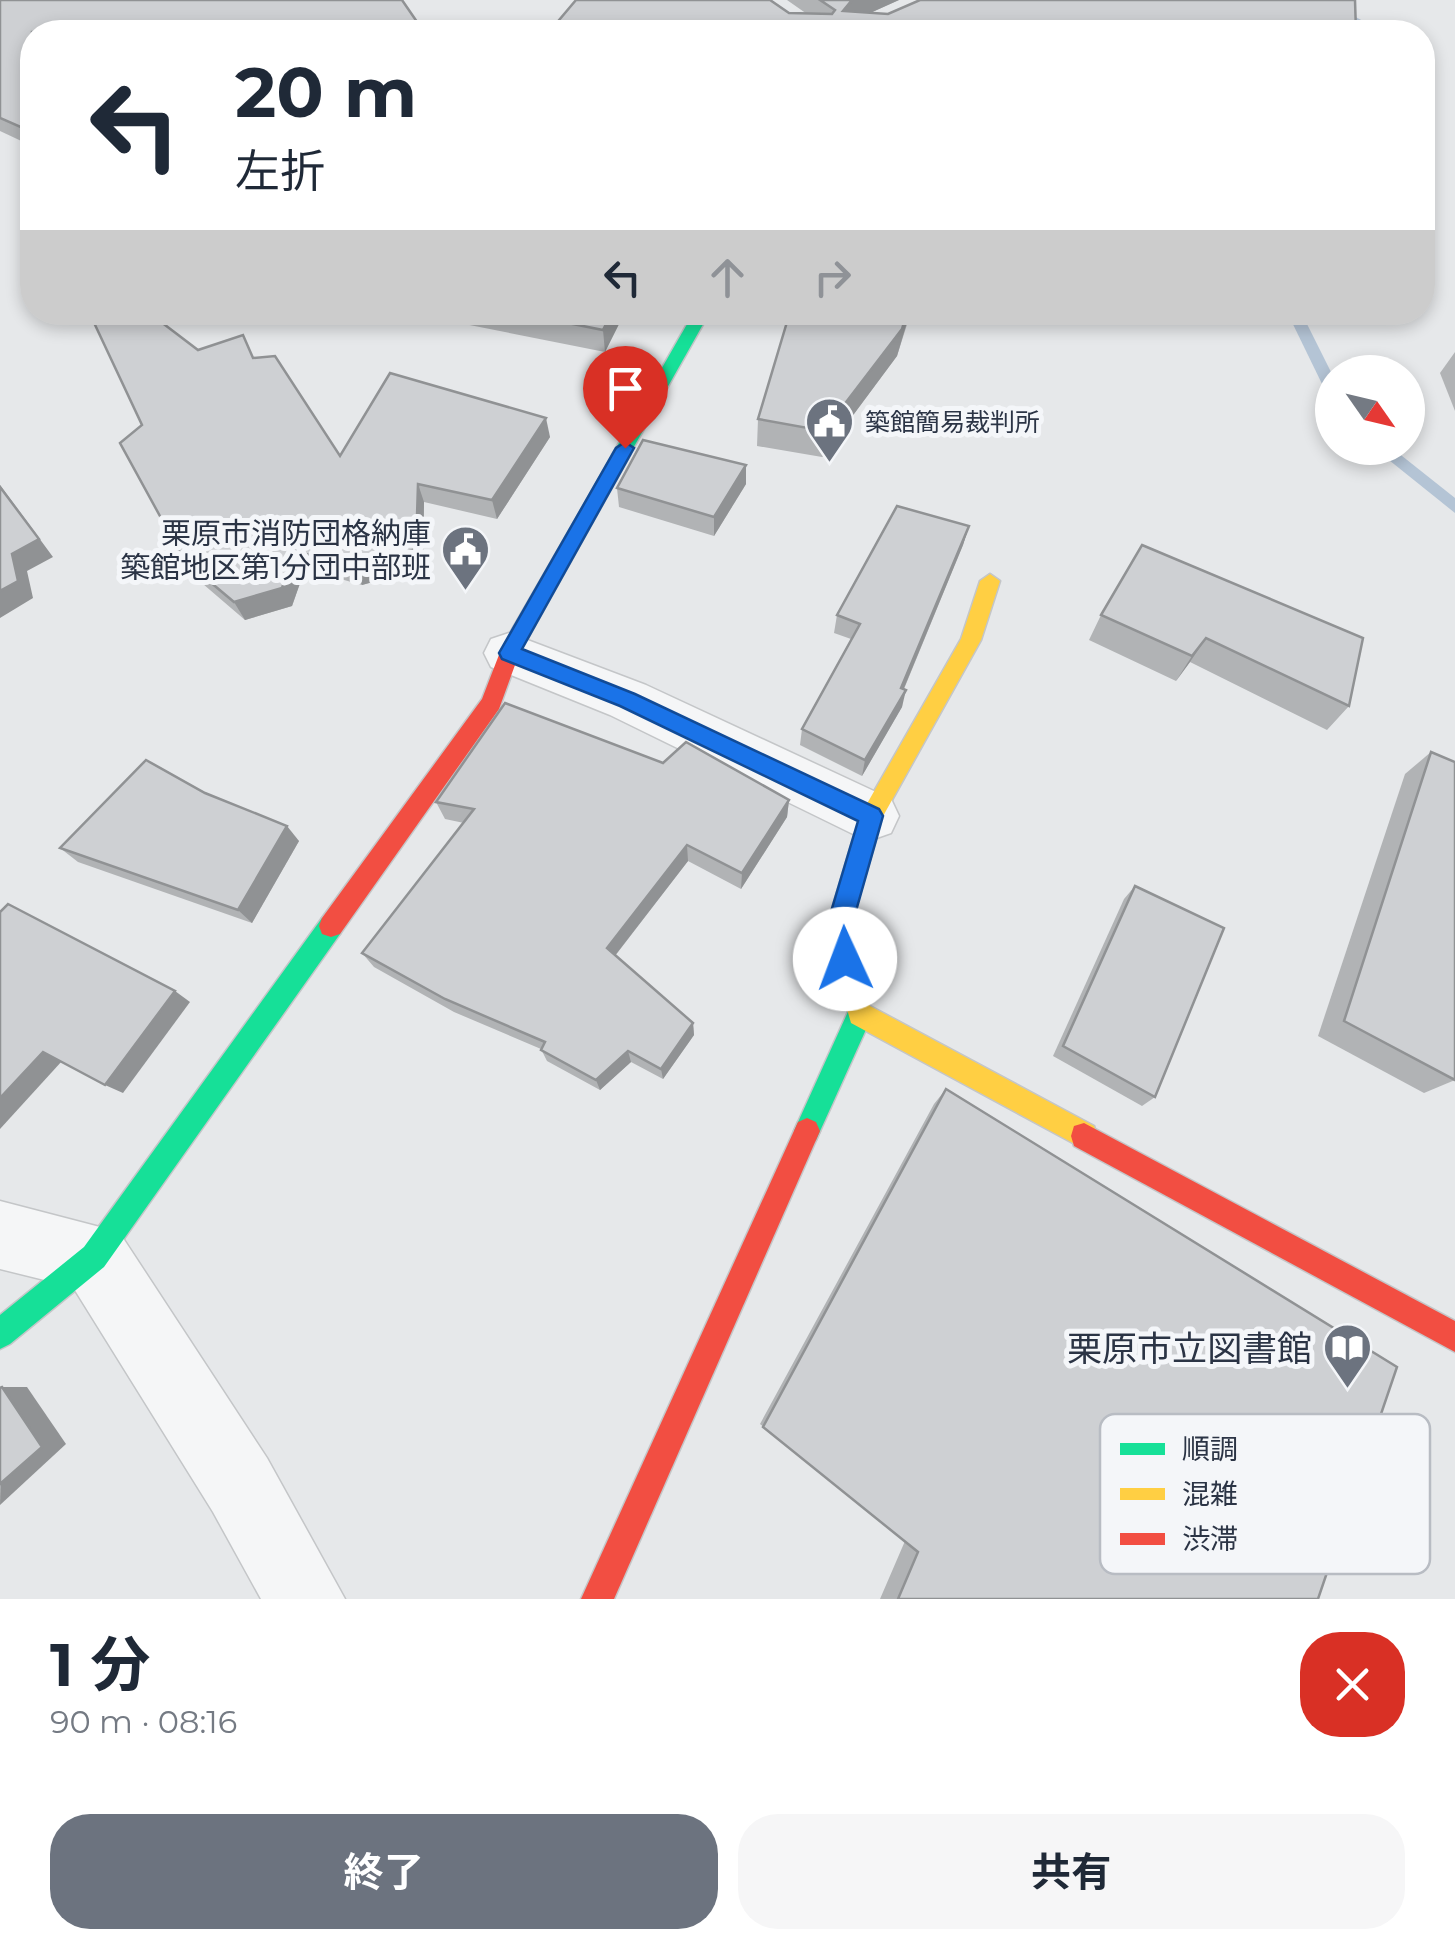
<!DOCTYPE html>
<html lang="ja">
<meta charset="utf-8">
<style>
:root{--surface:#fff;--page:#f6f6f7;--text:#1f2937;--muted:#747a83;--accent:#6c737f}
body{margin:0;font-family:Montserrat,"Noto Sans JP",sans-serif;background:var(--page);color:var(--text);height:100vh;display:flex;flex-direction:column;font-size:38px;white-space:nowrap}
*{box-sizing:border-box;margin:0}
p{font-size:32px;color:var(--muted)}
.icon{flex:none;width:55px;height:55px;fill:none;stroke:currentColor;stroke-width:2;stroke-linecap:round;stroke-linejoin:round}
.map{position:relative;height:1599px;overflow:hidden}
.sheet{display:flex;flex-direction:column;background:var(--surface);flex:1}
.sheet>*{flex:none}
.banner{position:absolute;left:20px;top:20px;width:1415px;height:305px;border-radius:40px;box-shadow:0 5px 15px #0003;background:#fff;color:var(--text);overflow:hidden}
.needle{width:65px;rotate:124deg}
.buttons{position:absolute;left:1315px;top:355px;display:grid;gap:20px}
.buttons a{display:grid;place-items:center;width:110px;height:110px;border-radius:50%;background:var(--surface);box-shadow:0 5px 15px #0003;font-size:50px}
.pin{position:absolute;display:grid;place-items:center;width:85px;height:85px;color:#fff;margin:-102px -42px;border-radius:50% 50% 50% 0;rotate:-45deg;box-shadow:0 0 10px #0007}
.pin .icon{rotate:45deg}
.me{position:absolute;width:110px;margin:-55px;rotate:358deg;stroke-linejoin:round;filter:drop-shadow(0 0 8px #0008)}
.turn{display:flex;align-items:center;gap:35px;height:210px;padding:0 50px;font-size:45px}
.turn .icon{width:130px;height:130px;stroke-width:2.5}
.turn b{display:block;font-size:70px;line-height:85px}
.lanes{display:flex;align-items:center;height:95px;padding:0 50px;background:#0003;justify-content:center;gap:50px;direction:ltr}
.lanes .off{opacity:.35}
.round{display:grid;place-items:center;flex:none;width:105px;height:105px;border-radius:40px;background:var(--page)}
.head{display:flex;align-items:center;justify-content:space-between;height:170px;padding:0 50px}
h1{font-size:60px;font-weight:700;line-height:75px}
.primary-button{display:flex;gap:20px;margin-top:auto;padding:20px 50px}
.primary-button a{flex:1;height:115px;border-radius:40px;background:var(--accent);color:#fff;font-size:40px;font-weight:700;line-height:115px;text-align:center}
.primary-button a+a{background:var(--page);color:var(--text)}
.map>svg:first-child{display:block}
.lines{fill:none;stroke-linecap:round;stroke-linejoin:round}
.stream{fill:#b4c4d5;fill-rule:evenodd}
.street-casing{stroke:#c4c6c8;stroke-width:3}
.fast-casing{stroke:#c4c6c8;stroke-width:3}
.slow-casing{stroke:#c4c6c8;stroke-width:3}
.jam-casing{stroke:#c4c6c8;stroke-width:3}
.street{fill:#f5f6f7;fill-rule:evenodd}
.fast{fill:#16e098;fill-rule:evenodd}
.slow{fill:#ffcf43;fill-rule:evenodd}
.jam{fill:#f24e42;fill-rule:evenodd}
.wall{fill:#b1b3b5}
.shaded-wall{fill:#909294}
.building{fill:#ced0d3;stroke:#909294;stroke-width:2.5}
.route{fill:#1a73e8;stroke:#114b97;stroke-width:2.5}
.labels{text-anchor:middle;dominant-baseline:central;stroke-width:10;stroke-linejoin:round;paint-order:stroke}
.far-poi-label{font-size:25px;fill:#2b3445;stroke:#f4f6f9;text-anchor:start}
.poi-label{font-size:30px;fill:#2b3445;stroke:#f4f6f9;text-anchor:end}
.near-poi-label{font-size:35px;fill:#2b3445;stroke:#f4f6f9;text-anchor:end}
.key{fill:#f4f6f9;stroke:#b8bcc3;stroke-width:2.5}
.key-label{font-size:28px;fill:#2b3445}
</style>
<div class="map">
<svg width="1455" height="1599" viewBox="0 0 1455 1599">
<rect width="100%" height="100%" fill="#e6e8ea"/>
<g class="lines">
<g class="stream">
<path d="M 1291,0 C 1322,0 1354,13 1380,32 L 1367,32 L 1333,14 Z"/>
<path d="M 1287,312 L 1301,312 L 1332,374 L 1332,393 L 1324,388 Z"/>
<path d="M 1374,448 L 1392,448 L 1455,498 L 1455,513 Z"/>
</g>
<defs>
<g id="street">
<path d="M 509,633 L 646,685 L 891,799 L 899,816 L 891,833 L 871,840 L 851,833 L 610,715 L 491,667 L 484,653 L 491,639 Z"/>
<path d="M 0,1201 L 119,1232 L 267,1458 L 345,1599 L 261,1599 L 213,1512 L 73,1287 L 0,1269 Z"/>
</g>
<g id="fast">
<path d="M 694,312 L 710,312 L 627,459 L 615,459 L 612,455 Z"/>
<path d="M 331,915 L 340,918 L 343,926 L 340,934 L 104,1267 L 10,1344 L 0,1349 L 0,1315 L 84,1247 L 322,918 Z"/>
<path d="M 860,1002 L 869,1005 L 873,1014 L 816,1140 L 807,1144 L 798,1140 L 794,1131 L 851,1005 Z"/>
</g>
<path id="slow" d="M 990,574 L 1000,581 L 981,640 L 882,818 L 849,932 L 870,1006 L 1094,1126 L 1097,1136 L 1094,1146 L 1084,1149 L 851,1023 L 825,932 L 860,816 L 961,639 L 980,581 Z"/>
<g id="jam">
<path d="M 621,449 L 630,455 L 519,654 L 499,709 L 340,934 L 331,937 L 322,934 L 319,926 L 322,918 L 482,699 L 502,647 L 615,451 Z"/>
<path d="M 807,1118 L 816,1122 L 820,1131 L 614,1599 L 581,1599 L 798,1122 Z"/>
<path d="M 1084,1123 L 1455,1321 L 1455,1352 L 1074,1146 L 1071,1136 L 1074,1126 Z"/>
</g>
</defs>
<use href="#street" class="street-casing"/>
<use href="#fast" class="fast-casing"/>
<use href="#slow" class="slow-casing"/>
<use href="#jam" class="jam-casing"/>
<use href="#street" class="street"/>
<use href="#fast" class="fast"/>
<use href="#slow" class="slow"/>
<use href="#jam" class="jam"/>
</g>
<g class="wall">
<path d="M 0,0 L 32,32 L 32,146 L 0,131 Z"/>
<path d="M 787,0 L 899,0 L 870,13 L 888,14 L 1355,0 L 549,32 L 789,13 L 807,14 Z"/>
<path d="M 432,312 L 625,312 L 605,352 L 434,318 Z"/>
<path d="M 790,312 L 930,312 L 926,318 L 910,315 L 897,356 L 822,457 L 757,446 L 758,419 Z"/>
<path d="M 198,350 L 253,358 L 340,456 L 550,437 L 497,519 L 424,502 L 423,568 L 362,585 L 305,569 L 292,606 L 245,620 L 196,578 L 184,560 Z"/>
<path d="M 1455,352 L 1455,411 L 1440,373 Z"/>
<path d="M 746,465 L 746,484 L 714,536 L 619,507 L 617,488 Z"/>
<path d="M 969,526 L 963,545 L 904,689 L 902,707 L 862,776 L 800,745 L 802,729 L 851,639 L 834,633 L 837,615 Z"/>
<path d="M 1142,545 L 1349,706 L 1327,730 L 1190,662 L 1176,681 L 1089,640 L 1101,615 Z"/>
<path d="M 1431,752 L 1455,1080 L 1424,1093 L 1318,1036 L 1405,774 Z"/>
<path d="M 663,763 L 789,800 L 787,817 L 741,889 L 688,861 L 615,956 L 693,1023 L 694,1035 L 663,1079 L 631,1062 L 600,1090 L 547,1061 L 541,1049 L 454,1012 L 374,967 L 362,953 L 464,823 L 445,819 L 436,802 Z"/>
<path d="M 205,793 L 299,841 L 252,923 L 78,862 L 60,848 Z"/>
<path d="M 1135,886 L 1155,1097 L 1142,1106 L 1053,1056 L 1124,899 Z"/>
<path d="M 946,1089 L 1318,1599 L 880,1599 L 905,1541 L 760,1424 L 934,1104 Z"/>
</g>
<g class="shaded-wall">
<path d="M 852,0 L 899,0 L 848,23 L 843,11 Z"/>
<path d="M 612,312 L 625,312 L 605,352 L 603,330 Z"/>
<path d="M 907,312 L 910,312 L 897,356 L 822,457 L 824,431 Z"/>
<path d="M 546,418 L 550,437 L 497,519 L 492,500 Z"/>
<path d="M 746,465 L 746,484 L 714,536 L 714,517 Z"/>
<path d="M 418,484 L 424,502 L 423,568 L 362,585 L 354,567 Z"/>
<path d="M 0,485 L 53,557 L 27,571 L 33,598 L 0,618 Z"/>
<path d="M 969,526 L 963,545 L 897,705 L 901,688 Z"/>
<path d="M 295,551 L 305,569 L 292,606 L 245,620 L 234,602 Z"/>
<path d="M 1206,638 L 1190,662 L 1176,681 L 1192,656 Z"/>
<path d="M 906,690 L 902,707 L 862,776 L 865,760 Z"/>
<path d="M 789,800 L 787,817 L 741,889 L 742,873 Z"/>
<path d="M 287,826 L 299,841 L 252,923 L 238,910 Z"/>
<path d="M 687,845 L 688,861 L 610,962 L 607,948 Z"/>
<path d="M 175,991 L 190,1002 L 123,1093 L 105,1085 Z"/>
<path d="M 693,1023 L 694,1035 L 663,1079 L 661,1069 Z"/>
<path d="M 628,1051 L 631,1062 L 600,1090 L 596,1080 Z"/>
<path d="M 43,1052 L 62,1061 L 0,1129 L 0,1098 Z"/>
<path d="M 2,1387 L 27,1387 L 66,1444 L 0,1505 Z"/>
</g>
<g class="building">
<path d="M 0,0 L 402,0 L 424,32 L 32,32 L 32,132 L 0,118 Z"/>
<path d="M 576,0 L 770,0 L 789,13 L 832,14 L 835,10 L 820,0 L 852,0 L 843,11 L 888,14 L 920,0 L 1355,0 L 1356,32 L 549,32 Z"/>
<path d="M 89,312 L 148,312 L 198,350 L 243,335 L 253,358 L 275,356 L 340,456 L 390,373 L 546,418 L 492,500 L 418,484 L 416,549 L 354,567 L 295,551 L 282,588 L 234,602 L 184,560 L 120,443 L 142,425 Z"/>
<path d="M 513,312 L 612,312 L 603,330 Z"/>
<path d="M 790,312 L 907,312 L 902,329 L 824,431 L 758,419 Z"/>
<path d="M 643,440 L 746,465 L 714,517 L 617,488 Z"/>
<path d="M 0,487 L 39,539 L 12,554 L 18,581 L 0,591 Z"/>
<path d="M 897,506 L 969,526 L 901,688 L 906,690 L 865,760 L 802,729 L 860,624 L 837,615 Z"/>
<path d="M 1142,545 L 1363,638 L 1349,706 L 1206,638 L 1192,656 L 1101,615 Z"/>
<path d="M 505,703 L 663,763 L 686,742 L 789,800 L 742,873 L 687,845 L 607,948 L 693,1023 L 661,1069 L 628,1051 L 596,1080 L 541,1050 L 545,1042 L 445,999 L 362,953 L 474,809 L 436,802 Z"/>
<path d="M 1431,752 L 1455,762 L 1455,1080 L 1344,1021 Z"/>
<path d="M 146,760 L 205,793 L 287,826 L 238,910 L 60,848 Z"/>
<path d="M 1135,886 L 1224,928 L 1155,1097 L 1063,1046 Z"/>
<path d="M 8,904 L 175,991 L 105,1085 L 43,1052 L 0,1098 L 0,912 Z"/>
<path d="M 946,1089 L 1397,1367 L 1318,1599 L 898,1599 L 918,1552 L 763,1427 Z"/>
<path d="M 2,1387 L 42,1447 L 0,1484 L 0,1388 Z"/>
</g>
<path class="route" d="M 625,442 L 634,448 L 522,649 L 635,694 L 879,809 L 883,816 L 850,932 L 857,959 L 854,968 L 836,968 L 825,932 L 858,821 L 620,706 L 502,659 L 499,653 L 616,448 Z"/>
<defs>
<symbol id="civic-pin" viewBox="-11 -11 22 30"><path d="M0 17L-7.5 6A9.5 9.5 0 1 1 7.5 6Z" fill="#6c737f" stroke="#f4f6f9"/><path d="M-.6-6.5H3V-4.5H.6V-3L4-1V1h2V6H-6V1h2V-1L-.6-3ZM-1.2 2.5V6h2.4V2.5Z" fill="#fff"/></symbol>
<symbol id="library-pin" viewBox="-11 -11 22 30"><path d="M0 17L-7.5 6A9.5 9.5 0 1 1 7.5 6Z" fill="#6c737f" stroke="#f4f6f9"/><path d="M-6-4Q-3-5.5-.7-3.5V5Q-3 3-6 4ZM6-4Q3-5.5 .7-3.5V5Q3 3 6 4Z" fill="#fff"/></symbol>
</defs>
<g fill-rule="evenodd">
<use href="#civic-pin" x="802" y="394" width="55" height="75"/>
<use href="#civic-pin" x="438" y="522" width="55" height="75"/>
<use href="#library-pin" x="1320" y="1320" width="55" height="75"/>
</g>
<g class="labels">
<g class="far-poi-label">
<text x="865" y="422">築館簡易裁判所</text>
</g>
<g class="poi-label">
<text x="431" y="533">栗原市消防団格納庫<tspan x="431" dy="34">築館地区第1分団中部班</tspan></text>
</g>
<g class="near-poi-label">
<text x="1312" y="1348">栗原市立図書館</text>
</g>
</g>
<rect x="1100" y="1414" width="330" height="160" rx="15" class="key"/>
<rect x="1120" y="1443" width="45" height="12" fill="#16e098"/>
<rect x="1120" y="1488" width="45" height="12" fill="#ffcf43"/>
<rect x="1120" y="1533" width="45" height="12" fill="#f24e42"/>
<g class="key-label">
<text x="1182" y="1459">順調</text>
<text x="1182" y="1504">混雑</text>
<text x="1182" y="1549">渋滞</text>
</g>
</svg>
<div class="buttons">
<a><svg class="needle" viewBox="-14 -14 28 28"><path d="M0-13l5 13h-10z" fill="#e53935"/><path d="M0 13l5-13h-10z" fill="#747a83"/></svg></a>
</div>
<div class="pin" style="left:625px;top:448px;background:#d93025"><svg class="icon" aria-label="arrive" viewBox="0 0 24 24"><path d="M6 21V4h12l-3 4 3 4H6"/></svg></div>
<svg class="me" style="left:845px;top:959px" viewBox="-20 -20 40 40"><circle r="19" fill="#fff"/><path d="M0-13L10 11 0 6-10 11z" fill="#1a73e8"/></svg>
<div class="banner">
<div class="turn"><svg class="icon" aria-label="left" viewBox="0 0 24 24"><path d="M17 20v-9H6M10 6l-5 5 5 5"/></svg><div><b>20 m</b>左折</div></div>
<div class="lanes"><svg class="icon" aria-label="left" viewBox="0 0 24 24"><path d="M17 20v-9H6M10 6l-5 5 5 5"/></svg><svg class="icon off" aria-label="ahead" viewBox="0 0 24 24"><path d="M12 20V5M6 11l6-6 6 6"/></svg><svg class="icon off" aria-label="right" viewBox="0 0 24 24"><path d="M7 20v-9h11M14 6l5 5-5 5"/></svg></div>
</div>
</div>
<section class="sheet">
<div class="head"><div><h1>1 分</h1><p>90 m · 08:16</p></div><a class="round" style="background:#d93025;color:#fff"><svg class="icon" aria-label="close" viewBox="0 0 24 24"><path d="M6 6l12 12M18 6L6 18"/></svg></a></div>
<div class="primary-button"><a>終了</a><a>共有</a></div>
</section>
